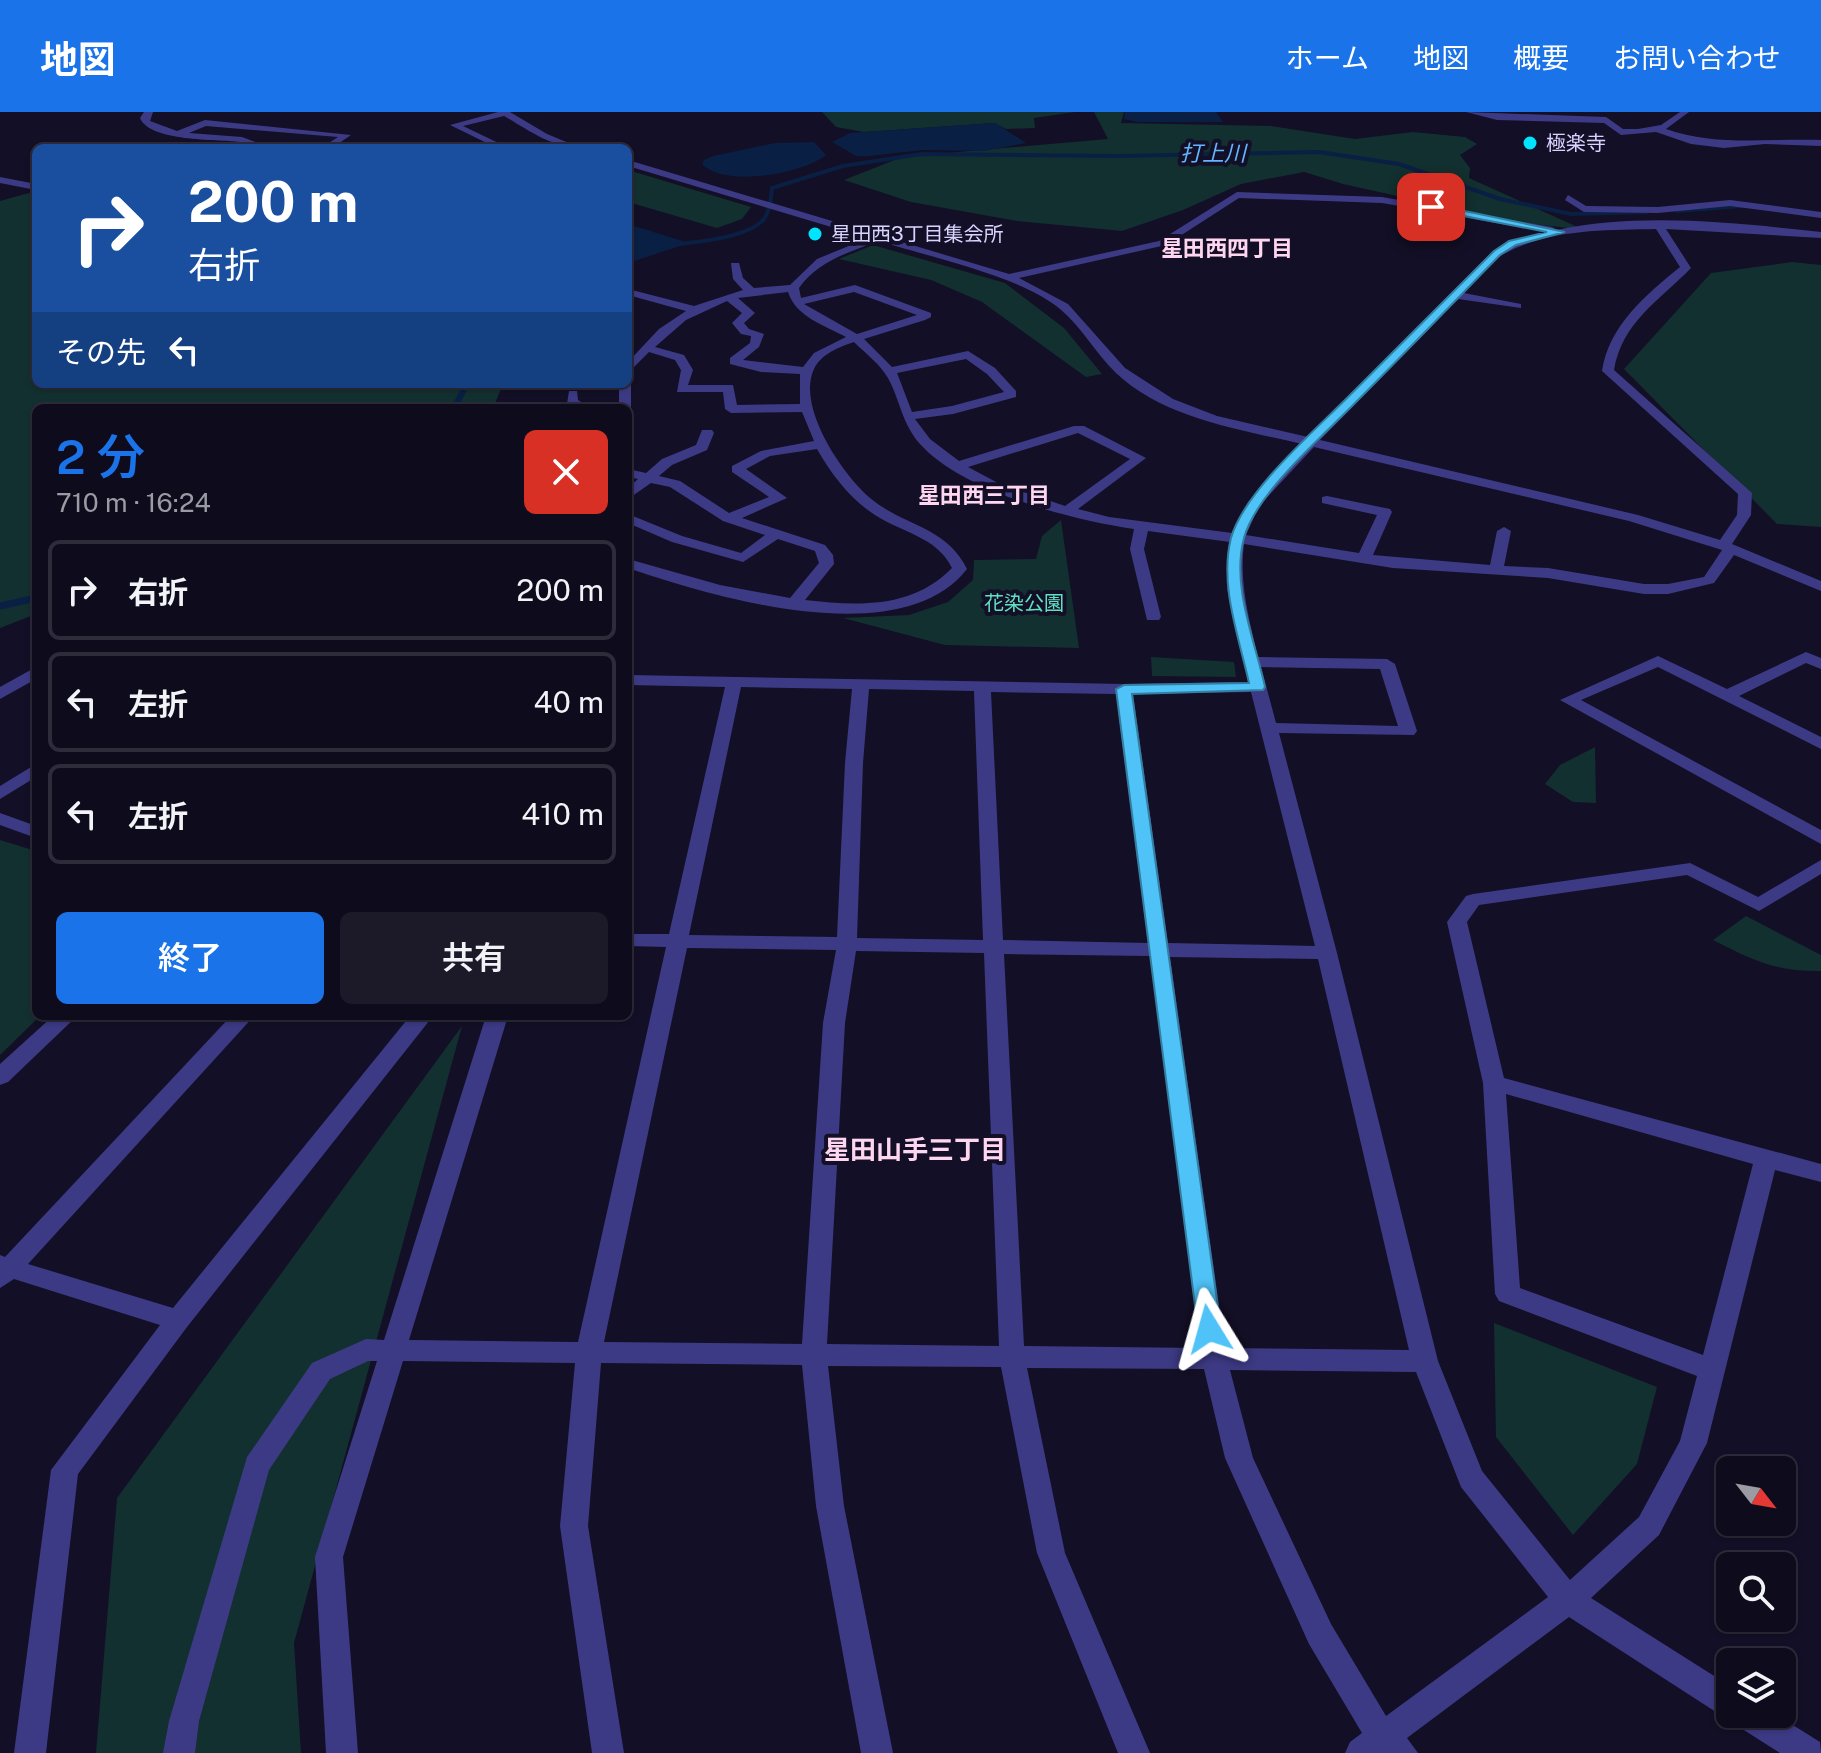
<!DOCTYPE html>
<html lang="ja">
<meta charset="utf-8">
<style>
:root{--surface:#0e0b1c;--page:#1c1929;--text:#f1f3f6;--muted:#9b9ba3;--line:#2e2b3b;--accent:#1a73e8}
body{margin:0;font-family:"Public Sans","Noto Sans JP",sans-serif;background:var(--page);color:var(--text);height:100vh;display:flex;flex-direction:column;font-size:30px;white-space:nowrap}
*{box-sizing:border-box;margin:0}
p{font-size:26px;color:var(--muted)}
.icon{flex:none;width:44px;height:44px;fill:none;stroke:currentColor;stroke-width:2;stroke-linecap:round;stroke-linejoin:round}
.map{position:relative;flex:1;overflow:hidden}
.sheet{position:absolute;left:32px;top:292px;width:600px;height:616px;display:flex;flex-direction:column;background:var(--surface);border-radius:12px;box-shadow:0 2px 6px #0004,0 0 0 2px var(--line)}
.sheet>*{flex:none}
.guide{position:absolute;left:32px;top:32px;width:600px;height:244px;border-radius:12px;box-shadow:0 2px 6px #0004,0 0 0 2px var(--line);background:#1a4fa0;color:#fff;overflow:hidden}
.needle{width:52px;rotate:121deg}
.controls{position:absolute;left:1716px;top:1344px;display:grid;gap:16px}
.controls a{display:grid;place-items:center;width:80px;height:80px;border-radius:12px;background:var(--surface);box-shadow:0 2px 6px #0004,0 0 0 2px var(--line);font-size:40px}
.pin{position:absolute;display:grid;place-items:center;width:68px;height:68px;color:#fff;margin:-34px;border-radius:16px;box-shadow:0 4px 12px #0006}
.me{position:absolute;width:88px;margin:-44px;rotate:352deg;stroke-linejoin:round;filter:drop-shadow(0 0 6px #0008)}
.turn{display:flex;align-items:center;gap:28px;height:168px;padding:0 24px;font-size:36px}
.turn .icon{width:104px;height:104px;stroke-width:2.5}
.turn b{display:block;font-size:56px;line-height:68px}
.then{display:flex;align-items:center;height:76px;padding:0 24px;background:#0003;gap:16px;font-size:30px}
.round{display:grid;place-items:center;flex:none;width:84px;height:84px;border-radius:12px;background:var(--page)}
.headline{display:flex;align-items:center;justify-content:space-between;height:136px;padding:0 24px}
h1{font-size:48px;font-weight:600;line-height:60px;color:var(--accent)}
.button{display:flex;gap:16px;margin-top:auto;padding:16px 24px}
.button a{flex:1;height:92px;border-radius:12px;background:var(--accent);color:#fff;font-size:32px;font-weight:600;line-height:92px;text-align:center}
.button a+a{background:var(--page);color:var(--text)}
ul{padding:0;list-style:none}
li{display:flex;align-items:center;gap:24px;height:100px;margin:0 16px 12px;padding:0 8px;border:4px solid var(--line);border-radius:12px}
li div{flex:1}
li b{display:block;font-size:30px}
li em{font-style:normal}
header{display:flex;align-items:center;gap:48px;box-sizing:border-box;height:112px;padding:0 40px;background:var(--accent);color:#fff}
header strong{font-size:38px}
nav{display:flex;gap:44px;margin-inline-start:auto;font-size:28px}
.map>svg:first-child{display:block}
.green{fill:#12302f}
.water{fill:#0a1f44}
.lines{fill:none;stroke-linecap:round;stroke-linejoin:round}
.stream-far2{stroke:#0a1f44;stroke-width:4}
.stream-far1{stroke:#0a1f44;stroke-width:6}
.stream{stroke:#0a1f44;stroke-width:7}
.minor{fill:#3d3a85;fill-rule:evenodd}
.route{fill:#4fc3f7;stroke:#337fa1;stroke-width:2}
.poi-dot{fill:#00e5ff;stroke:#130f26;stroke-width:3}
.labels{text-anchor:middle;dominant-baseline:central;stroke-width:8;stroke-linejoin:round;paint-order:stroke}
.far-poi-label{font-size:20px;fill:#d9d4ff;stroke:#130f26;text-anchor:start}
.far-park-label{font-size:20px;fill:#5fe0c0;stroke:#130f26}
.far-water-label{font-size:22px;font-style:italic;fill:#62b6ff;stroke:#130f26}
.far-neighbourhood-label{font-size:22px;font-weight:bold;fill:#ffd6f0;stroke:#130f26}
.neighbourhood-label{font-size:26px;font-weight:bold;fill:#ffd6f0;stroke:#130f26}
</style>
<header>
<strong>地図</strong>
<nav><a>ホーム</a><a>地図</a><a>概要</a><a>お問い合わせ</a></nav>
</header>
<div class="map">
<svg width="1821" height="1641" viewBox="0 0 1821 1641">
<rect width="100%" height="100%" fill="#130f26"/>
<g class="green">
<path d="M 822,0 L 1075,0 L 1034,6 L 1035,16 L 1006,17 L 994,11 L 864,20 L 836,15 Z"/>
<path d="M 1094,0 L 1124,0 L 1121,11 L 1271,14 L 1355,27 L 1413,20 L 1465,25 L 1477,32 L 1460,43 L 1470,56 L 1469,66 L 1584,118 L 1510,109 L 1343,72 L 1304,60 L 1241,72 L 1183,98 L 1122,119 L 1017,109 L 911,90 L 844,68 L 902,45 L 1108,27 Z"/>
<path d="M 628,58 L 751,95 L 742,107 L 717,116 L 628,90 Z"/>
<path d="M 36,79 L 36,272 L 503,272 L 493,296 L 36,296 L 36,502 L 0,516 L 0,89 Z"/>
<path d="M 873,133 L 1005,171 L 1064,216 L 1102,262 L 1086,265 L 982,190 L 931,168 L 839,147 Z"/>
<path d="M 1792,150 L 1821,153 L 1821,415 L 1777,412 L 1624,257 L 1711,161 Z"/>
<path d="M 1061,408 L 1079,536 L 945,533 L 843,506 L 909,503 L 948,490 L 973,468 L 974,448 L 1036,447 L 1042,424 Z"/>
<path d="M 1151,545 L 1234,550 L 1236,565 L 1152,564 Z"/>
<path d="M 1595,635 L 1596,691 L 1573,690 L 1545,672 L 1560,653 Z"/>
<path d="M 0,728 L 36,739 L 36,904 L 40,904 L 0,943 Z"/>
<path d="M 1746,804 L 1821,843 L 1821,859 C 1776,860 1752,848 1713,828 Z"/>
<path d="M 462,914 L 294,1531 L 301,1641 L 96,1641 L 117,1386 Z"/>
<path d="M 1494,1211 L 1657,1275 L 1637,1352 L 1573,1423 L 1496,1325 Z"/>
</g>
<g class="water">
<path d="M 1125,0 L 1216,0 L 1223,10 L 1137,10 L 1124,7 Z"/>
<path d="M 995,11 L 1026,31 L 985,39 L 923,38 L 869,44 L 856,44 L 832,30 L 850,21 Z"/>
<path d="M 814,30 L 826,43 C 803,62 724,76 702,52 L 704,48 L 713,44 L 775,31 Z"/>
<path d="M 628,112 L 689,131 L 628,151 Z"/>
</g>
<g class="lines">
<g class="stream-far2">
<path d="M 1677,99 L 1742,94"/>
<path d="M 679,132 C 700,130 751,124 764,107 C 770,98 771,86 772,76 L 843,54 L 921,42 L 1119,44 L 1319,40 L 1399,52 L 1500,87 L 1571,102 L 1646,100"/>
</g>
<path class="stream-far1" d="M 454,296 L 467,272"/>
<path class="stream" d="M 0,494 L 36,486"/>
<g class="minor">
<path d="M 144,0 L 153,0 L 150,9 L 177,19 L 205,8 L 351,23 L 332,36 L 321,36 L 338,25 L 206,14 L 189,21 L 242,25 L 271,36 C 259,36 251,32 240,30 C 216,27 150,30 140,6 Z"/>
<path d="M 498,0 L 510,0 L 547,22 L 581,36 C 552,36 528,18 504,4 L 463,14 L 509,36 L 497,36 L 450,13 Z"/>
<path d="M 1466,0 L 1606,5 L 1623,17 L 1638,17 L 1661,13 L 1680,0 L 1689,0 L 1666,17 C 1716,35 1768,26 1821,28 L 1821,34 L 1765,32 L 1724,36 L 1691,32 L 1656,20 L 1621,23 L 1604,11 L 1497,8 Z"/>
<path d="M 628,48 L 1009,162 L 1159,129 L 1237,80 L 1382,85 L 1552,115 L 1557,118 C 1639,100 1738,111 1821,120 L 1821,126 L 1666,117 L 1691,156 C 1660,188 1622,210 1614,258 L 1752,381 L 1751,403 L 1732,432 L 1821,469 L 1821,479 L 1734,443 L 1714,471 L 1668,482 L 1644,482 L 1548,466 L 1393,456 L 1244,432 C 1239,471 1249,507 1258,545 L 1387,547 L 1395,552 L 1417,619 L 1414,623 L 1279,621 L 1337,841 L 1438,1249 L 1482,1359 L 1570,1468 L 1639,1405 L 1680,1329 L 1697,1264 L 1499,1189 L 1495,1182 L 1483,971 L 1447,810 L 1466,784 L 1473,782 L 1690,751 L 1758,785 L 1821,748 L 1821,762 L 1759,799 L 1687,763 L 1479,793 L 1467,810 L 1504,966 L 1821,1052 L 1821,1070 L 1775,1058 L 1707,1331 L 1659,1423 L 1591,1486 L 1730,1574 L 1730,1602 L 1775,1602 L 1820,1630 L 1821,1641 L 1780,1641 L 1736,1613 L 1733,1605 L 1719,1602 L 1569,1505 L 1407,1626 L 1418,1641 L 1345,1641 L 1350,1630 L 1362,1621 L 1309,1532 L 1225,1346 L 1204,1257 L 1027,1256 L 1065,1441 L 1150,1641 L 1118,1641 L 1037,1441 L 1001,1255 L 828,1254 L 844,1394 L 893,1641 L 861,1641 L 816,1394 L 802,1253 L 601,1251 L 588,1414 L 624,1641 L 592,1641 L 560,1414 L 575,1251 L 403,1249 L 343,1445 L 358,1641 L 326,1641 L 315,1445 L 377,1249 L 368,1249 L 330,1267 L 269,1358 L 199,1609 L 195,1641 L 163,1641 L 169,1609 L 247,1345 L 312,1251 L 366,1227 L 384,1228 L 486,904 L 508,904 L 409,1228 L 578,1230 L 666,835 L 628,834 L 628,822 L 669,822 L 725,575 L 628,573 L 628,563 L 1124,572 L 1249,570 L 1227,477 L 1230,430 L 1148,419 L 1144,437 L 1161,505 L 1159,508 L 1147,508 L 1130,437 L 1134,417 C 1072,408 963,380 920,332 C 902,312 900,288 888,266 C 880,252 865,241 854,230 C 839,235 821,242 814,257 C 796,295 843,363 870,386 C 905,415 946,414 967,457 C 901,542 713,485 628,456 L 628,447 L 720,473 L 790,486 L 819,451 L 815,439 L 778,427 L 743,450 L 672,430 L 628,411 L 628,402 L 682,424 L 741,441 L 765,423 L 723,409 L 670,375 L 651,371 L 628,387 L 628,376 L 638,367 L 628,365 L 628,357 L 646,361 L 662,347 L 696,333 L 702,318 L 712,318 L 714,321 L 707,338 L 672,353 L 659,364 L 680,369 L 729,401 L 769,385 L 732,360 L 732,354 L 761,339 L 814,329 L 802,300 L 731,301 L 725,297 L 723,280 L 677,280 L 681,258 L 675,248 L 649,240 L 628,261 L 628,250 L 659,217 L 686,199 L 628,183 L 628,177 L 694,194 L 743,178 L 733,167 L 731,151 L 739,151 L 743,166 L 754,176 L 790,173 L 817,147 L 868,126 L 628,54 ZM 1239,86 L 1382,91 L 1548,120 L 1522,126 L 1493,139 L 1308,325 L 1217,304 L 1173,287 L 1125,256 L 1068,192 L 1019,166 L 1166,133 ZM 1656,117 L 1680,155 C 1646,183 1609,213 1602,259 L 1738,382 L 1737,403 L 1720,428 L 1638,403 L 1320,328 L 1458,187 L 1521,196 L 1521,192 L 1464,181 C 1476,169 1489,150 1504,142 C 1548,117 1606,118 1656,117 ZM 879,129 C 929,145 1021,164 1060,197 C 1082,215 1096,242 1116,261 C 1165,307 1239,317 1302,332 L 1248,390 L 1232,421 L 1109,405 L 1078,397 L 1146,346 L 1084,314 L 1074,314 L 959,349 L 930,327 L 915,307 L 953,302 L 1016,285 L 1016,279 L 995,256 L 968,239 L 892,255 L 864,227 L 925,208 L 931,205 L 931,201 L 855,173 L 801,186 L 799,176 C 818,149 849,140 879,129 ZM 788,180 C 796,205 824,213 846,225 L 814,241 L 803,255 L 743,248 L 759,235 L 764,222 L 749,217 L 744,211 L 755,201 L 738,186 ZM 854,180 L 917,203 L 857,222 L 804,192 ZM 727,189 L 742,201 L 732,211 L 741,222 L 751,224 L 750,231 L 730,246 L 730,252 L 761,260 L 800,262 L 800,292 L 737,293 L 733,273 L 688,273 L 693,258 L 684,243 L 655,235 L 686,208 ZM 966,247 L 987,262 L 1004,280 L 952,294 L 912,300 L 897,261 ZM 1078,321 L 1130,347 L 1065,394 L 998,371 L 968,355 ZM 1314,335 L 1629,409 L 1722,438 L 1704,465 L 1668,472 L 1644,472 L 1548,456 L 1504,454 L 1511,419 L 1504,415 L 1497,419 L 1490,453 L 1373,443 L 1392,400 L 1390,397 L 1327,384 L 1322,385 L 1322,391 L 1377,403 L 1359,441 L 1246,423 L 1259,394 ZM 817,337 C 832,363 850,387 875,403 C 903,421 937,425 952,456 C 912,497 858,494 805,488 L 834,452 L 833,443 L 825,433 L 742,406 L 787,386 L 746,357 L 770,344 ZM 1261,555 L 1380,557 L 1398,614 L 1276,611 ZM 741,575 L 852,577 L 845,651 L 837,825 L 689,823 ZM 869,577 L 974,579 L 983,828 L 857,826 L 863,651 ZM 991,580 L 1116,582 L 1148,831 L 1003,828 ZM 1251,580 L 1315,834 L 1168,831 L 1133,582 ZM 687,836 L 836,838 L 823,911 L 802,1232 L 604,1230 ZM 856,839 L 984,841 L 999,1234 L 827,1232 L 845,911 ZM 1004,842 L 1150,844 L 1200,1236 L 1024,1234 ZM 1170,845 L 1318,847 L 1409,1238 L 1225,1236 ZM 1506,982 L 1753,1052 L 1703,1243 L 1520,1176 ZM 1230,1258 L 1416,1260 L 1461,1375 L 1548,1485 L 1386,1604 L 1331,1512 L 1253,1346 Z"/>
<path d="M 0,65 L 36,72 L 36,78 L 0,71 Z"/>
<path d="M 1568,83 L 1586,94 L 1658,95 L 1730,88 L 1821,100 L 1821,106 L 1730,94 L 1658,101 L 1584,100 L 1565,88 Z"/>
<path d="M 628,269 L 631,272 L 631,296 L 628,299 L 628,296 L 619,296 L 619,272 L 628,272 Z"/>
<path d="M 569,279 L 577,279 L 578,288 L 590,296 L 575,296 L 567,292 Z"/>
<path d="M 1806,540 L 1821,546 L 1821,557 L 1806,551 L 1739,584 L 1821,625 L 1821,637 L 1658,555 L 1581,588 L 1821,718 L 1821,732 L 1560,588 L 1658,544 L 1727,577 Z"/>
<path d="M 36,555 L 36,567 L 0,587 L 0,575 Z"/>
<path d="M 36,652 L 36,665 L 0,687 L 0,674 Z"/>
<path d="M 0,701 L 36,714 L 36,726 L 0,713 Z"/>
<path d="M 53,904 L 77,904 L 8,970 L 0,973 L 0,952 Z"/>
<path d="M 231,904 L 254,904 L 28,1152 L 173,1196 L 410,904 L 433,904 L 187,1215 L 78,1362 L 46,1641 L 14,1641 L 51,1358 L 160,1213 L 14,1167 L 0,1176 L 0,1143 L 5,1145 Z"/>
</g>
</g>
<path class="route" d="M 1431,92 L 1565,120 L 1516,133 L 1500,143 C 1452,192 1404,242 1355,291 C 1323,324 1256,381 1244,426 C 1231,473 1255,529 1265,575 L 1263,578 L 1132,582 L 1221,1217 L 1218,1224 L 1209,1227 L 1201,1224 L 1198,1217 L 1116,577 L 1124,573 L 1249,571 C 1239,525 1219,473 1231,426 C 1244,380 1312,321 1347,286 C 1396,237 1445,188 1494,139 L 1509,129 L 1547,120 L 1428,97 Z"/>
<g class="poi-dot">
<circle cx="1530" cy="31" r="8"/>
<circle cx="815" cy="122" r="8"/>
</g>
<g class="labels">
<g class="far-poi-label">
<text x="1546" y="31">極楽寺</text>
<text x="831" y="122">星田西3丁目集会所</text>
</g>
<g class="far-park-label">
<text x="1024" y="491">花染公園</text>
</g>
<g class="far-water-label">
<text x="1213" y="41">打上川</text>
</g>
<g class="far-neighbourhood-label">
<text x="1227" y="136">星田西四丁目</text>
<text x="984" y="383">星田西三丁目</text>
</g>
<g class="neighbourhood-label">
<text x="915" y="1037">星田山手三丁目</text>
</g>
</g>
</svg>
<div class="controls">
<a><svg class="needle" viewBox="-14 -14 28 28"><path d="M0-13l5 13h-10z" fill="#e53935"/><path d="M0 13l5-13h-10z" fill="#9b9ba3"/></svg></a>
<a><svg class="icon" aria-label="search" viewBox="0 0 24 24"><circle cx="10" cy="10" r="6"/><path d="M15 15l6 6"/></svg></a>
<a><svg class="icon" aria-label="layers" viewBox="0 0 24 24"><path d="M12 4l9 5-9 5-9-5zM3 14l9 5 9-5"/></svg></a>
</div>
<div class="pin" style="left:1431px;top:95px;background:#d93025"><svg class="icon" aria-label="arrive" viewBox="0 0 24 24"><path d="M6 21V4h12l-3 4 3 4H6"/></svg></div>
<svg class="me" style="left:1209px;top:1217px" viewBox="-20 -20 40 40"><path d="M0-17L14 15 0 8-14 15z" fill="#4fc3f7" stroke="#fff" stroke-width="4"/></svg>
<div class="guide">
<div class="turn"><svg class="icon" aria-label="right" viewBox="0 0 24 24"><path d="M7 20v-9h11M14 6l5 5-5 5"/></svg><div><b>200 m</b>右折</div></div>
<div class="then">その先<svg class="icon" aria-label="left" viewBox="0 0 24 24"><path d="M17 20v-9H6M10 6l-5 5 5 5"/></svg></div>
</div>
<section class="sheet">
<div class="headline"><div><h1>2 分</h1><p>710 m · 16:24</p></div><a class="round" style="background:#d93025;color:#fff"><svg class="icon" aria-label="close" viewBox="0 0 24 24"><path d="M6 6l12 12M18 6L6 18"/></svg></a></div>
<ul>
<li><svg class="icon" aria-label="right" viewBox="0 0 24 24"><path d="M7 20v-9h11M14 6l5 5-5 5"/></svg><div><b>右折</b></div><em>200 m</em></li>
<li><svg class="icon" aria-label="left" viewBox="0 0 24 24"><path d="M17 20v-9H6M10 6l-5 5 5 5"/></svg><div><b>左折</b></div><em>40 m</em></li>
<li><svg class="icon" aria-label="left" viewBox="0 0 24 24"><path d="M17 20v-9H6M10 6l-5 5 5 5"/></svg><div><b>左折</b></div><em>410 m</em></li>
</ul>
<div class="button"><a>終了</a><a>共有</a></div>
</section>
</div>
